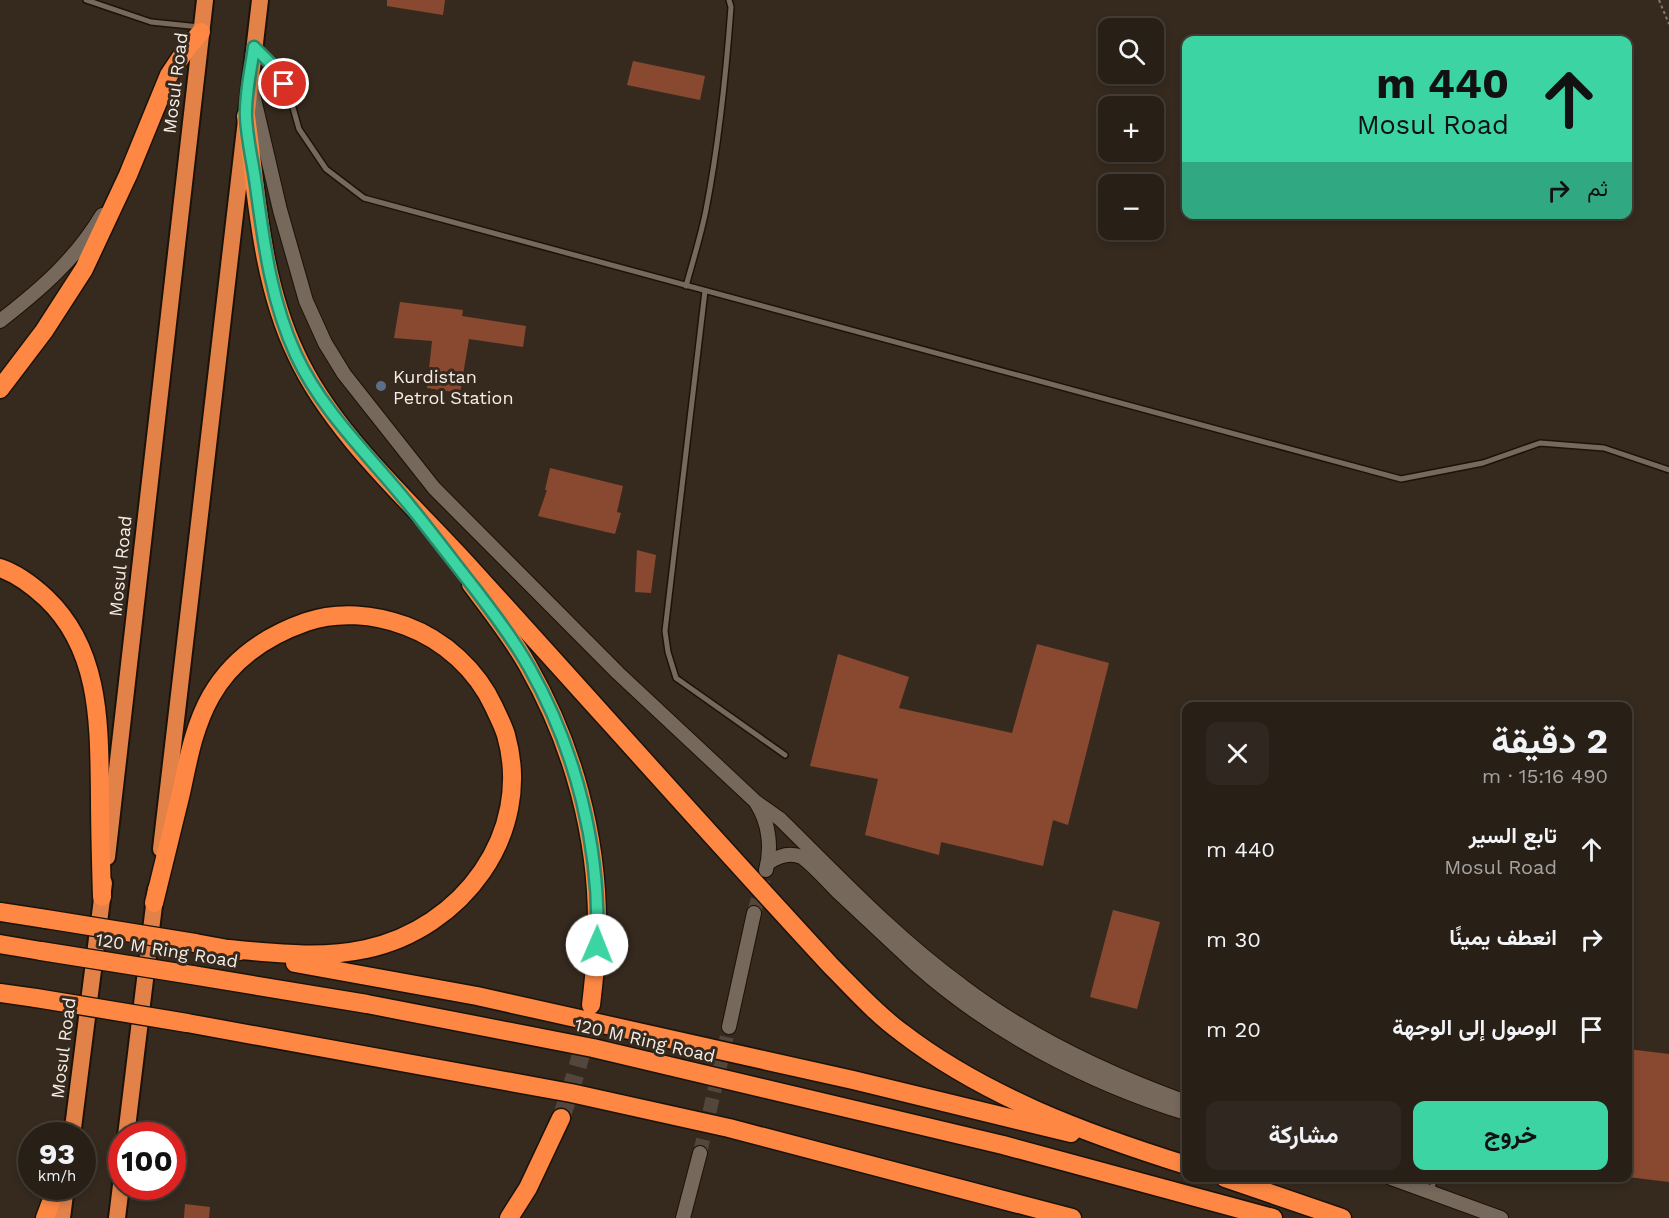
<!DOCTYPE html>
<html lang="ar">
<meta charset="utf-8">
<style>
:root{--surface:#282017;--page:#302820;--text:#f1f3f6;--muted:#a5a3a1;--line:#443e36;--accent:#3dd4a3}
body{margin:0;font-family:"Work Sans",Vazirmatn,sans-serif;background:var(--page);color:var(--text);direction:rtl;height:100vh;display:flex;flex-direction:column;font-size:22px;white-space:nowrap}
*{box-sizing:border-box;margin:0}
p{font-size:20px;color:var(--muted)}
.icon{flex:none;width:33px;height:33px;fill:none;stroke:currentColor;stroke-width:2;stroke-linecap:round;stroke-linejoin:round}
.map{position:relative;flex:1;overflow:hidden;direction:ltr}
.details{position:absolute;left:1182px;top:702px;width:450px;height:480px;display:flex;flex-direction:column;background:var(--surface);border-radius:12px;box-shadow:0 3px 9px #0003,0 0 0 2px var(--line);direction:rtl}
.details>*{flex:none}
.hud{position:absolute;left:1182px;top:36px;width:450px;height:183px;border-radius:12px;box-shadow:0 3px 9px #0003,0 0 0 2px var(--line);direction:rtl;background:#3dd4a3;color:#111;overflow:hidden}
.fabs{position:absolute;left:1098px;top:18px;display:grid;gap:12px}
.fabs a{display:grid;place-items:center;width:66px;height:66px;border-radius:12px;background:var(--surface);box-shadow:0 3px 9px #0003,0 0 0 2px var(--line);font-size:30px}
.speed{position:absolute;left:18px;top:1122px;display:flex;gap:12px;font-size:30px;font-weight:700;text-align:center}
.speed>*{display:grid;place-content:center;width:78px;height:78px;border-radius:50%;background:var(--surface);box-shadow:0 3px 9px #0003,0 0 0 2px var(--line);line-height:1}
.speed small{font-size:15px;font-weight:400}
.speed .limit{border:9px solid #d22;background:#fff;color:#111}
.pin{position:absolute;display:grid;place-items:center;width:51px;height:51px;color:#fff;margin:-26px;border:3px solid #fff;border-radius:50%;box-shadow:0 2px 6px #0007}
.me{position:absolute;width:66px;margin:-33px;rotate:1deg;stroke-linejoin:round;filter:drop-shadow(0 0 4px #0008)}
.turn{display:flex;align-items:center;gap:21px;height:126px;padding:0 24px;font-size:27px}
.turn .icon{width:78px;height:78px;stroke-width:2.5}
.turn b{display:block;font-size:42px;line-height:51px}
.then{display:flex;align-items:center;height:57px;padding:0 24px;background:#0003;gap:12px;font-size:22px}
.round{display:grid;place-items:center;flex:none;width:63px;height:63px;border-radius:12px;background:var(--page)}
.overview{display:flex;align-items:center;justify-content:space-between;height:102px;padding:0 24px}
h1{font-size:36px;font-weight:700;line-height:45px}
.button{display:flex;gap:12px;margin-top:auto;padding:12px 24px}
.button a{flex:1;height:69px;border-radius:12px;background:var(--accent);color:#111;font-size:24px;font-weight:700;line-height:69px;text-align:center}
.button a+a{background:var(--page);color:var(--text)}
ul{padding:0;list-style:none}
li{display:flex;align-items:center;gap:18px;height:90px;padding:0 24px}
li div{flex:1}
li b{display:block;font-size:22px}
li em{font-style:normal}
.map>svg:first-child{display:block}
.building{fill:#894930}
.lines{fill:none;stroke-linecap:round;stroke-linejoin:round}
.tertiary-tunnel{stroke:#53473d;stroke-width:14;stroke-dasharray:14 7;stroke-linecap:butt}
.motorway-tunnel{stroke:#53473d;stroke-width:18;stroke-dasharray:18 9;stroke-linecap:butt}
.service-casing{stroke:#1d1208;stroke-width:8}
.tertiary-casing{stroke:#1d1208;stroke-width:16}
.trunk-casing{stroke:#1d1208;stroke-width:20}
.motorway-casing{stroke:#1d1208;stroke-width:21}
.path{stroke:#84796f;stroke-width:2;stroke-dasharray:3 3;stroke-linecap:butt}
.service{stroke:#76685b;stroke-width:5}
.tertiary{stroke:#76685b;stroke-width:14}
.trunk{stroke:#e28148;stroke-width:16}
.motorway{stroke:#fd8743;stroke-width:18}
.motorway-bridge-casing{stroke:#1d1208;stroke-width:21;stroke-linecap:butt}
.motorway-bridge{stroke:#fd8743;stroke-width:18}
.route-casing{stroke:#288a6a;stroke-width:15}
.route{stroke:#3dd4a3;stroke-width:10}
.service-dot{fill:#5c6f8a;stroke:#362a1f;stroke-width:2}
.labels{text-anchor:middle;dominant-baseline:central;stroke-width:6;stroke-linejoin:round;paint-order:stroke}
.street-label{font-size:18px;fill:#f6ede6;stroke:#362a1f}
.poi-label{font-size:18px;fill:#f6ede6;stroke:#362a1f;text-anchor:start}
</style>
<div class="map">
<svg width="1669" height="1218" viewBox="0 0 1669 1218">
<rect width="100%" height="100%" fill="#362a1f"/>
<g class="building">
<path d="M 387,0 L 445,0 L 443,15 L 387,6 Z"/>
<path d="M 633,61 L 705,76 L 700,100 L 627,85 Z"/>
<path d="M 400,302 L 463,310 L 462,316 L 526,326 L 523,347 L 469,339 L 460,393 L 427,388 L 432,341 L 394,338 Z"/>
<path d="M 550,468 L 623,486 L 617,512 L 621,513 L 615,534 L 538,516 L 547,490 L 545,490 Z"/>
<path d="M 637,550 L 656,555 L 651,593 L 635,592 Z"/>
<path d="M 1037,644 L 1109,663 L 1068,825 L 1053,820 L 1043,866 L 941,842 L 939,855 L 865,835 L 878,779 L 810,766 L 838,654 L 909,677 L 899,708 L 1012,733 Z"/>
<path d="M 1113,910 L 1160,922 L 1137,1009 L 1090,997 Z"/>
<path d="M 1628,1049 L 1669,1054 L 1669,1182 L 1628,1177 Z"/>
<path d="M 185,1204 L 210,1207 L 209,1218 L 184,1218 Z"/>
</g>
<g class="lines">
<g class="tertiary-tunnel">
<path d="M 754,913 L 766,871"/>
<path d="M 700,1153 L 729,1027"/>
</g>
<path class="motorway-tunnel" d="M 561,1118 C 574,1081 585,1045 591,1007"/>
<defs>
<g id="service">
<path d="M 86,0 L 151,22 L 200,27"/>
<path d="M 257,51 L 277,70 L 290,97 L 299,129 L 326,169 L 364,198 L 1401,479 L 1483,463 L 1540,443 L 1604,448 L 1669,470"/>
<path d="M 686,286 C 693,261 701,235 706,210 C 719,143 726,75 731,7 L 729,0"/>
<path d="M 705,291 L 665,631 L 668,652 L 676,678 L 785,755"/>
<path d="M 1432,1191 L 1434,1178"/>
</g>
<g id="tertiary">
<path d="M 252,90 L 280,210 L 306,301 L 325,343 L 344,374 L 434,488 L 618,673 L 756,802 L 780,819 C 838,876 895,937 961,985 C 1029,1037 1106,1073 1186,1102"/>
<path d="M 0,321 C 41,289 75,260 102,215"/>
<path d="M 757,804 C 769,823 772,848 766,870"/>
<path d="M 768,863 C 778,856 790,852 802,857 C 815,867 826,880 838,892 C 864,916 889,940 915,964 C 991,1032 1089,1083 1186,1113"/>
<path d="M 729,1027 L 754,913"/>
<path d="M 1391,1178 L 1501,1218"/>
<path d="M 683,1218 L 700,1153"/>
</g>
<g id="trunk">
<path d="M 161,849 L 260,0"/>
<path d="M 107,857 L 205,0"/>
<path d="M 72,1136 L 104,883"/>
<path d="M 126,1136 L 156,889"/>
<path d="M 62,1218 L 66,1186"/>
<path d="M 117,1218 L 122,1177"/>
</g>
<g id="motorway">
<path d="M 246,116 C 257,196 261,280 296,354 C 333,435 415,506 474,572 C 593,703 711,836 831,966 C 854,989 875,1013 901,1032 C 984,1096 1087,1134 1186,1165"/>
<path d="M 0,389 L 44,331 L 84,269 L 128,175 L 169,75 L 187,48 L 201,32"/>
<path d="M 0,568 C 18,574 32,585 46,598 C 101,650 99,725 100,796 C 100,829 101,863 102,897"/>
<path d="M 471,584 C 491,611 512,637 528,666 C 573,745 598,837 597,928 C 597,954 594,979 591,1005"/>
<path d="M 154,903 C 163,866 172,830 181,793 C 188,760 194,726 211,696 C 232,659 266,636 306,622 C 338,611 374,614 406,626 C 444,640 477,670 494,707 C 498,716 503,725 506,735 C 534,834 461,929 366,949 C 320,959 274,953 228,949"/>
<path d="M 0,912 L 46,919"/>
<path d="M 195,943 L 239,951"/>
<path d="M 0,944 L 41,951"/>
<path d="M 295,963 L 477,996 L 853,1080 L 1071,1133"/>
<path d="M 192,975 L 367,1004 L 593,1048 L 1003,1145 L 1273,1218"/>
<path d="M 0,993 L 36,998"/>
<path d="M 187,1023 L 571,1093 L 729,1128 L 1072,1218"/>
<path d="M 1225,1178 L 1342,1218"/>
<path d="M 45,1218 L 57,1186"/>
<path d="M 509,1218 L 528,1188 L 561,1118"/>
</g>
</defs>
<use href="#service" class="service-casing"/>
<use href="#tertiary" class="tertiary-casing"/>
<use href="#trunk" class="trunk-casing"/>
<use href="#motorway" class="motorway-casing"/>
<path class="path" d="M 1659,0 L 1669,24"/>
<use href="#service" class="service"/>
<use href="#tertiary" class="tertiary"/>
<use href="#trunk" class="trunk"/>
<use href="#motorway" class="motorway"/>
<defs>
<g id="motorway-bridge">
<path d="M 46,919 L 195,943"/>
<path d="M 41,951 L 192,975"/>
<path d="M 36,998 L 187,1023"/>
</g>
</defs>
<use href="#motorway-bridge" class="motorway-bridge-casing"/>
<use href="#motorway-bridge" class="motorway-bridge"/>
</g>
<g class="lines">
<defs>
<path id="route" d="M 284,84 L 277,70 L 254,47 C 251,70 245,94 246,117 C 247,140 253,163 256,186 C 264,244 271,301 296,355 C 323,413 371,457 410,506 C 432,533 453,561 475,589 C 494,614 513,639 529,667 C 576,750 601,849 597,945"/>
</defs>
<use href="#route" class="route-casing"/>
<use href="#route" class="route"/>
</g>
<circle class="service-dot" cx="381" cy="386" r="6"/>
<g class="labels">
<g class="street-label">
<text transform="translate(175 83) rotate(-83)">Mosul Road</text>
<text transform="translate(120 566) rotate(-84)">Mosul Road</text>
<text transform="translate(167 950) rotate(9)">120 M Ring Road</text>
<text transform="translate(645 1040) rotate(13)">120 M Ring Road</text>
<text transform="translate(63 1048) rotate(-83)">Mosul Road</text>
</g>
<g class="poi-label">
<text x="393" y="376">Kurdistan<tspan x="393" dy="21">Petrol Station</tspan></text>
</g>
</g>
</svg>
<div class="fabs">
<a><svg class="icon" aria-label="search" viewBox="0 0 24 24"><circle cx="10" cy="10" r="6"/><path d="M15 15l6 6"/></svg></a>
<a>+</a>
<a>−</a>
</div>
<div class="speed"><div>93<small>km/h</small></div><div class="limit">100</div></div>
<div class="pin" style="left:284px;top:84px;background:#d93025"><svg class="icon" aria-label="arrive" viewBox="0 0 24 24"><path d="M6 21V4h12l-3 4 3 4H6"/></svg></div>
<svg class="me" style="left:597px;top:945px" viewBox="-20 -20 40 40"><circle r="19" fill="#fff"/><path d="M0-13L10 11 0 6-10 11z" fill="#3dd4a3"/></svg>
<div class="hud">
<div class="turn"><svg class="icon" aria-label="ahead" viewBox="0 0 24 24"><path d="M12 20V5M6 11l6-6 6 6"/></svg><div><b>440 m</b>Mosul Road</div></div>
<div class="then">ثم<svg class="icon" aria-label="right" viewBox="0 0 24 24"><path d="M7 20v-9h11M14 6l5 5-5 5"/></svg></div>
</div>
<section class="details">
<div class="overview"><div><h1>2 دقيقة</h1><p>490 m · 15:16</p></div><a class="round"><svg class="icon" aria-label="close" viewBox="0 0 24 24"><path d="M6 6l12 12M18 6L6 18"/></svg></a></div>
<ul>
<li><svg class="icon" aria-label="ahead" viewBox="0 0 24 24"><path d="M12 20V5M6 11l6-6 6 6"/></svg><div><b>تابع السير</b><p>Mosul Road</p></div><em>440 m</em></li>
<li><svg class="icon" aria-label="right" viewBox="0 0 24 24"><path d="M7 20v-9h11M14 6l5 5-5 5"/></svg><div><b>انعطف يمينًا</b></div><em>30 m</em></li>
<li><svg class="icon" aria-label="arrive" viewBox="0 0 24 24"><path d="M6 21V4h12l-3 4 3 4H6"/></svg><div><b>الوصول إلى الوجهة</b></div><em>20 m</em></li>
</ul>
<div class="button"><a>خروج</a><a>مشاركة</a></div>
</section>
</div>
